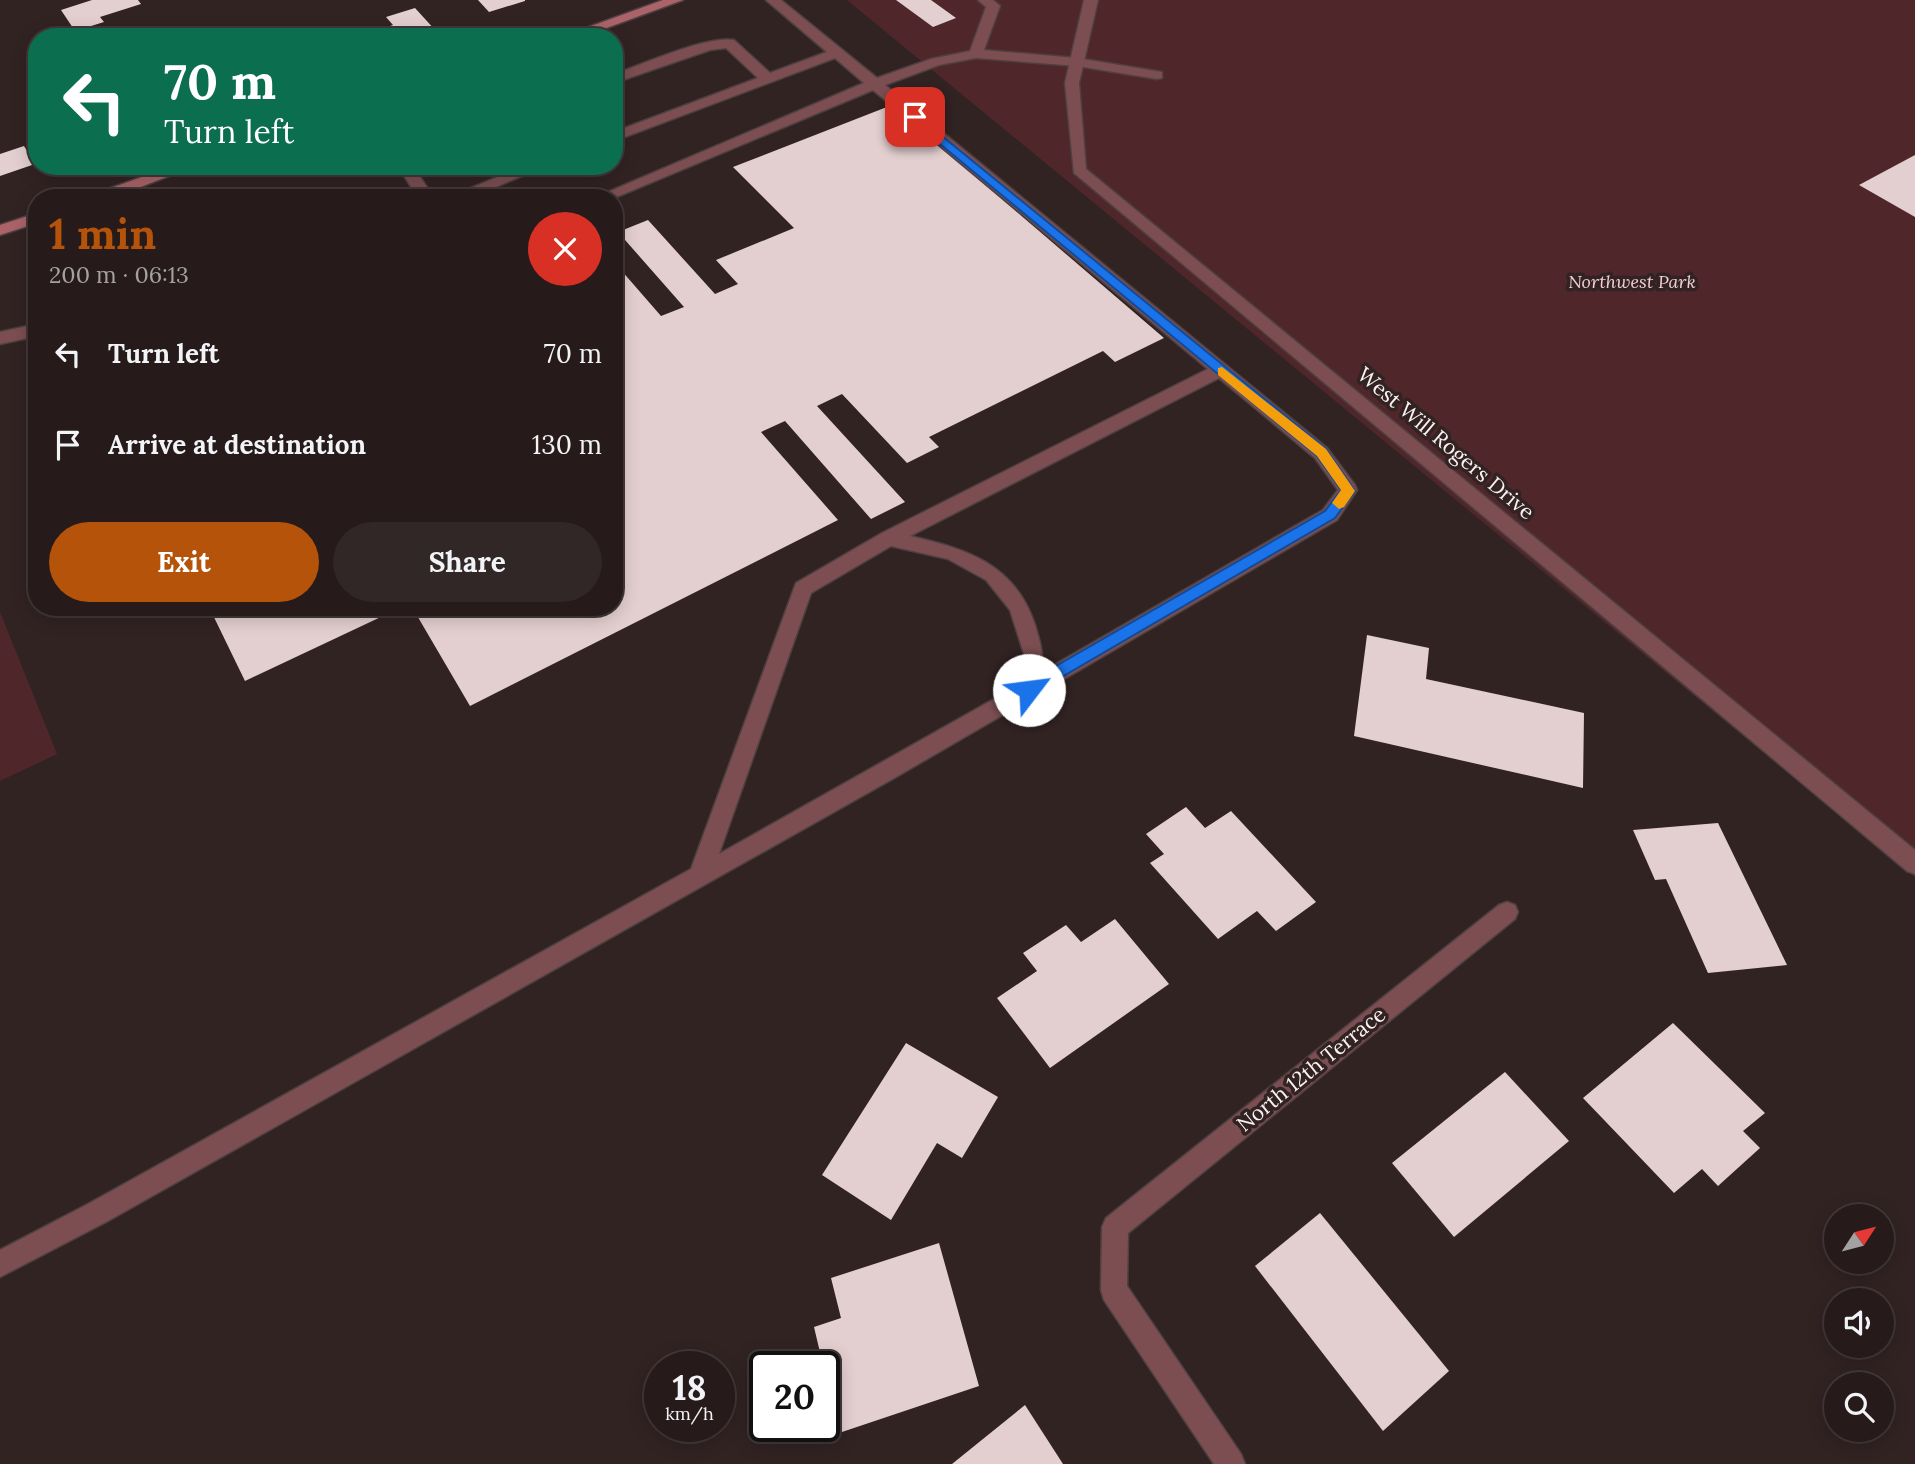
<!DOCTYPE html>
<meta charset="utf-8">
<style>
:root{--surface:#261a1a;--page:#322727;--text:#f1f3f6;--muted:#a4a1a2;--line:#423839;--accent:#b45309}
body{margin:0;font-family:Lora,serif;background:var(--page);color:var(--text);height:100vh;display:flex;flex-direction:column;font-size:26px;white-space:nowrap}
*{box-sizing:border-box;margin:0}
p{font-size:23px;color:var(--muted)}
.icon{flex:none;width:38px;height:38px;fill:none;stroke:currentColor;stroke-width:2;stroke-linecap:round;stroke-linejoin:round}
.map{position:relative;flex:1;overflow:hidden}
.sheet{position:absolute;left:28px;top:189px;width:595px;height:427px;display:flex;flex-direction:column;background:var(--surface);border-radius:28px;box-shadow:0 4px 18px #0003,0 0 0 2px var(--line)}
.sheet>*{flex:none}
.top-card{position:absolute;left:28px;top:28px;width:595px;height:147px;border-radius:28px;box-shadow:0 4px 18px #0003,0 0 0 2px var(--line);background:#0b6e4f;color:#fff;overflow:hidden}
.needle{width:46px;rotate:54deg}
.buttons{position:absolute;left:1824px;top:1204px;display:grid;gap:14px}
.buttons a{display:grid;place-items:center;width:70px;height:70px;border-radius:50%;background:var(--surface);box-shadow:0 4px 18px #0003,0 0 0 2px var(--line);font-size:35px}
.speed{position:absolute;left:644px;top:1351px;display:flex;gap:14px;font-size:35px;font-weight:700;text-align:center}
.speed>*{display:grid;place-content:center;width:91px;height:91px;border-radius:50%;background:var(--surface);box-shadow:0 4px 18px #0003,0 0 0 2px var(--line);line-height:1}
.speed small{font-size:18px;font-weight:400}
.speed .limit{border:4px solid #111;border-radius:10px;background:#fff;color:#111}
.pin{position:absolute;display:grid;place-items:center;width:60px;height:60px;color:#fff;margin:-30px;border-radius:14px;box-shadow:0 4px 10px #0006}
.me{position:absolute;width:77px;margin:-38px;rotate:60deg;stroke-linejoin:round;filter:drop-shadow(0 0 5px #0008)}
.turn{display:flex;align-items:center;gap:24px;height:147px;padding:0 21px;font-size:32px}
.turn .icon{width:91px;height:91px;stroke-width:2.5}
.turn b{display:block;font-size:49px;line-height:60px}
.round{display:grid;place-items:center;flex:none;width:74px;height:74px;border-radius:37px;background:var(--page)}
.summary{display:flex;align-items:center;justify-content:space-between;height:119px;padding:0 21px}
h1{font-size:42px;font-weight:700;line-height:52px;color:var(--accent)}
.primary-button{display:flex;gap:14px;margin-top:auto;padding:14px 21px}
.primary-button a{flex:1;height:80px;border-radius:42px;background:var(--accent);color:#fff;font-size:28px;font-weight:700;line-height:80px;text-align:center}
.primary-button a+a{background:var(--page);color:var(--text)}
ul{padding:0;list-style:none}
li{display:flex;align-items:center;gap:21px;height:91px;padding:0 21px}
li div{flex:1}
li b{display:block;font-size:26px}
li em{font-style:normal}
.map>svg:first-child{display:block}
.green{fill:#4f272b}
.building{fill:#e4cfd0}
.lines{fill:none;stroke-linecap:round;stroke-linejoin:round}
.lane-casing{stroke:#4e4040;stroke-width:3}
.street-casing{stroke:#4e4040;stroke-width:3}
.secondary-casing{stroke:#4e4040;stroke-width:3}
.lane{fill:#7c4e52;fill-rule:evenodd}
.street{fill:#7c4e52;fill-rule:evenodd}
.secondary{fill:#ab6369;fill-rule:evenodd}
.route{fill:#1a73e8;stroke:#114b97;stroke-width:2}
.slow{fill:#f59e0b}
.labels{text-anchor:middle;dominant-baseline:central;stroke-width:7;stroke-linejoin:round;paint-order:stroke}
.far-park-label{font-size:18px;font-style:italic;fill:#f3cdcf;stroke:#322323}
.street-label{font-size:21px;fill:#fcf1f2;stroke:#322323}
</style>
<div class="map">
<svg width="1915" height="1464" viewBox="0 0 1915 1464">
<rect width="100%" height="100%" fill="#322323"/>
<g class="green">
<path d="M 847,0 L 1915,0 L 1915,877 Z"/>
<path d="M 0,612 L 57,754 L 0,781 Z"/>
</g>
<g class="building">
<path d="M 92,0 L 138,0 L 141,4 L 100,17 L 104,22 L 75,31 L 61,10 Z"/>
<path d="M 478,0 L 525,0 L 525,1 L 489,12 Z"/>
<path d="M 896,0 L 931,0 L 956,18 L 933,27 Z"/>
<path d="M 415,8 L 436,31 L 420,37 L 359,37 L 393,25 L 386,17 Z"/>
<path d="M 892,105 L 1164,338 L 1115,362 L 1103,351 L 929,437 L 939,447 L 907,463 L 842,394 L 817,406 L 905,502 L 871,519 L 785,421 L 761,432 L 838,520 L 470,706 L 412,607 L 614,607 L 614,262 L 661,316 L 684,307 L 618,232 L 648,220 L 715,294 L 738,284 L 716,260 L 794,228 L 733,167 Z"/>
<path d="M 24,146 L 35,164 L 0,176 L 0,154 Z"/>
<path d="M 1915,155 L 1915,217 L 1859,185 Z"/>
<path d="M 209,607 L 402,607 L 245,681 Z"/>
<path d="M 1367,635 L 1429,648 L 1426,679 L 1584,713 L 1583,788 L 1354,736 Z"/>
<path d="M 1186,807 L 1205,828 L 1231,811 L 1316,902 L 1276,931 L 1257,911 L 1218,939 L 1150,863 L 1164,854 L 1146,834 Z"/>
<path d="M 1718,823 L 1787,965 L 1708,973 L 1666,879 L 1655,880 L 1633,830 Z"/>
<path d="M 1115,919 L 1169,984 L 1050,1068 L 997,998 L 1037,971 L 1023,953 L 1066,925 L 1081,942 Z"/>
<path d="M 1673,1023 L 1765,1113 L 1743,1131 L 1760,1148 L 1718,1186 L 1702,1169 L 1674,1193 L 1583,1098 Z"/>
<path d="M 906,1043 L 998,1097 L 962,1158 L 937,1143 L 891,1220 L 822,1175 Z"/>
<path d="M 1505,1072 L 1569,1141 L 1454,1237 L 1392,1163 Z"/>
<path d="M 1320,1213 L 1449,1371 L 1383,1431 L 1255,1266 Z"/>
<path d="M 939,1243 L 979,1386 L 839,1433 L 814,1327 L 841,1318 L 831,1278 Z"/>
<path d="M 1025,1405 L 1063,1464 L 952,1464 Z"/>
</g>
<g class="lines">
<defs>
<g id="lane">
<path d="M 766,0 L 781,0 L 877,78 L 931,59 L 970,51 L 986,7 L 978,0 L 993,0 L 1000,6 L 984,50 L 1077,58 L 1162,72 L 1162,78 L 1157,79 L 1077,66 L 976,58 L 939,65 L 885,85 L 1327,448 L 1355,485 L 1357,490 L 1337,520 L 896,777 L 106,1222 L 0,1277 L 0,1250 L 88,1204 L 691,869 L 796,583 L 882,533 L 1208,369 L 873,90 L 614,198 L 594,198 L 864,83 L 835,58 L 614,141 L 614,132 L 758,78 L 726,48 L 710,50 L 614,83 L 614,74 C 642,65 707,35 734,40 L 770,73 L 827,52 ZM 1219,378 L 1315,458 L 1338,490 L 1323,510 L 1042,672 C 1044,654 1040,642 1035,625 C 1015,564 967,549 910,536 ZM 891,546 L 948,559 L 986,580 L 1010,610 L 1024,654 L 1019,685 L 719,854 L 811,593 Z"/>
<path d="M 398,166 L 413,166 L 434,198 L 418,198 Z"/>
<path d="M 524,166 L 545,166 L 470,198 L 447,198 Z"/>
<path d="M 37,324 L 37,336 L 0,344 L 0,332 Z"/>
</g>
<g id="street">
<path d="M 1084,0 L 1098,0 L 1079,83 L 1086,169 L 1915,850 L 1915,874 L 1907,871 L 1074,173 L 1065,83 Z"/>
<path d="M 1507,902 L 1515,905 L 1518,912 L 1515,919 L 1128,1233 L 1127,1286 L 1241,1454 L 1245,1464 L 1214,1464 L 1104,1300 L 1101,1290 L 1102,1227 L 1106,1218 L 1499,905 Z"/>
</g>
<g id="secondary">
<path d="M 663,0 L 683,0 L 582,37 L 561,37 Z"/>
<path d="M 173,166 L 195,166 L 112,198 L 88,198 L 91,195 Z"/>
<path d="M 37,213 L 37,223 L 0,235 L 0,225 Z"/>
</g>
</defs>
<use href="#lane" class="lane-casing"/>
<use href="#street" class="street-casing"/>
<use href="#secondary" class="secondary-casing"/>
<use href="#lane" class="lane"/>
<use href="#street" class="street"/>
<use href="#secondary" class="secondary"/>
</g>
<path class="route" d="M 915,114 L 1326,449 L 1355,491 L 1335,518 L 1029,696 L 1021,690 L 1023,685 L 1325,511 L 1341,490 L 1317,456 L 911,120 L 909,117 Z"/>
<path class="slow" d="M 1222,367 L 1326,449 L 1355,491 L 1344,507 L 1339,509 L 1332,503 L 1341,490 L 1317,456 L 1218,375 L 1218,368 Z"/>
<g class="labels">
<g class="far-park-label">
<text x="1632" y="281">Northwest Park</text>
</g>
<g class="street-label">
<text transform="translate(1446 443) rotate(40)">West Will Rogers Drive</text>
<text transform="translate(1311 1069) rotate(-39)">North 12th Terrace</text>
</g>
</g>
</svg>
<div class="buttons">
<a><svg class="needle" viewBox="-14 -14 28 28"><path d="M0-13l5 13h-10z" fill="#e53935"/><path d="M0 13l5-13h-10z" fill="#a4a1a2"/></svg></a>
<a><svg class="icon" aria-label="sound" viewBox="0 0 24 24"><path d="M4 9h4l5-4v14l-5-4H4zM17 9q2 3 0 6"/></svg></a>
<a><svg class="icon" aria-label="search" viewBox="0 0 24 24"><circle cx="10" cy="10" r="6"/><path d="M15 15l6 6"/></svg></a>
</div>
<div class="speed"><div>18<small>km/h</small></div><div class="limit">20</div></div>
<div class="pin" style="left:915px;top:117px;background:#d93025"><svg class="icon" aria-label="arrive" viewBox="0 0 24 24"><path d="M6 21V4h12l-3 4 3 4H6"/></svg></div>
<svg class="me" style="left:1029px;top:690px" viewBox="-20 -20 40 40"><circle r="19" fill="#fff"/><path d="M0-13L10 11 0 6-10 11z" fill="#1a73e8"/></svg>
<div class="top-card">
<div class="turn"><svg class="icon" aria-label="left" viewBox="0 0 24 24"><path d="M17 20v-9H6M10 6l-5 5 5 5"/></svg><div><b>70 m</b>Turn left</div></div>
</div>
<section class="sheet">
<div class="summary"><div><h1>1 min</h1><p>200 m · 06:13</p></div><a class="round" style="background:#d93025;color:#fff"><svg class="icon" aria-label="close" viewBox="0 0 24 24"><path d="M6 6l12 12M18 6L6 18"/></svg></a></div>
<ul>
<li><svg class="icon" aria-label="left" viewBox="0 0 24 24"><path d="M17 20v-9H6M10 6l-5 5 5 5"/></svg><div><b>Turn left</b></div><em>70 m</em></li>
<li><svg class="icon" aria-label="arrive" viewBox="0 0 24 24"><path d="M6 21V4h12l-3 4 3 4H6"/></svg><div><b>Arrive at destination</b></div><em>130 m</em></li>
</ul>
<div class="primary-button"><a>Exit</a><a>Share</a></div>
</section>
</div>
